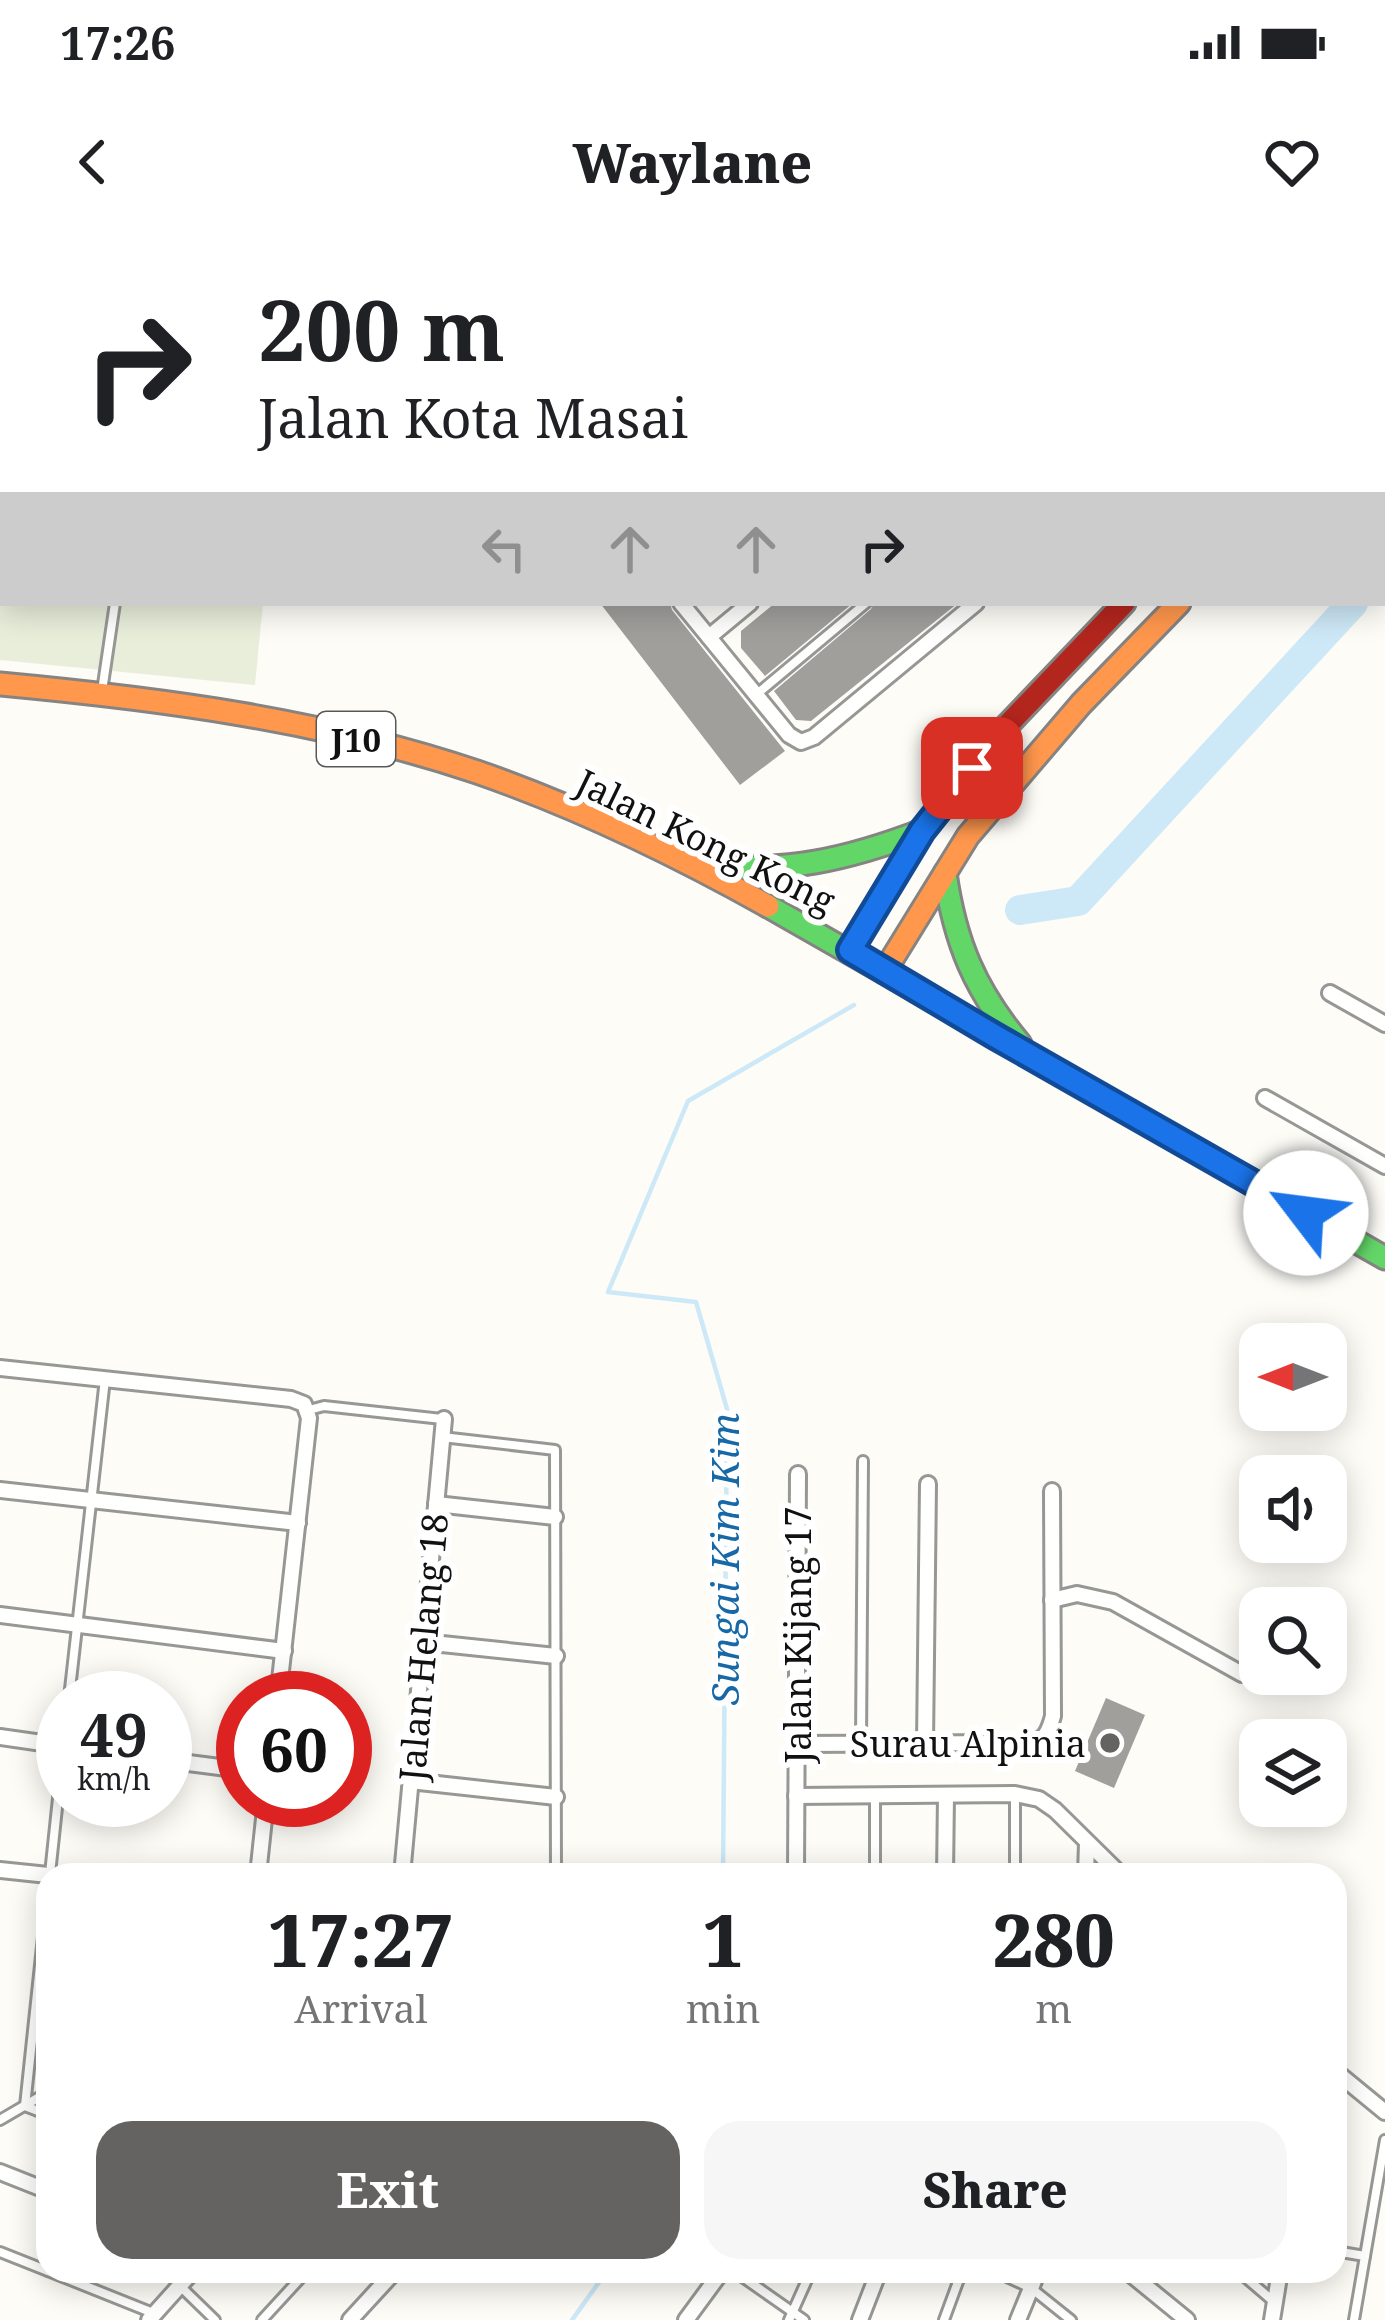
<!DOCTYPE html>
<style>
:root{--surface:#fff;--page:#f6f6f6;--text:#202124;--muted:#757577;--accent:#646362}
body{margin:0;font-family:"Noto Serif",serif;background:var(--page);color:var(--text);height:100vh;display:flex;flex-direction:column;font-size:45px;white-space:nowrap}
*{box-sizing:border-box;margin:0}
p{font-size:39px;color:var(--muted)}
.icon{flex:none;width:66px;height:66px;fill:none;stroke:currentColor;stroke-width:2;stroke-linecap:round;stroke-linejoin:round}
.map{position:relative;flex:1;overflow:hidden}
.sheet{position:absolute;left:36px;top:1623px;width:1311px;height:420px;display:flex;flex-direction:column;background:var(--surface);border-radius:36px;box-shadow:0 6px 30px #0003}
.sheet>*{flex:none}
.guide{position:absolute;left:0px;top:0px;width:1386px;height:366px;box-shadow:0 6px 30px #0003;background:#fff;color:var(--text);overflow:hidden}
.needle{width:78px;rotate:270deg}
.buttons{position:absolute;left:1239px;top:1083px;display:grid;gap:24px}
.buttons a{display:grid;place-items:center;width:108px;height:108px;border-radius:24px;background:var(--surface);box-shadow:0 6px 30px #0003;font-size:60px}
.speed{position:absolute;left:36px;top:1431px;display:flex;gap:24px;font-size:60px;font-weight:700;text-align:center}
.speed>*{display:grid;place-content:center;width:156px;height:156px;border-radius:50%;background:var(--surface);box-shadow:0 6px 30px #0003;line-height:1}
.speed small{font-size:30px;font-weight:400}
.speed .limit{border:18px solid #d22;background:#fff;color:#111}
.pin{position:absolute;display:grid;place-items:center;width:102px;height:102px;color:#fff;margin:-51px;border-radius:24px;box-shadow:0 6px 18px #0006}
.me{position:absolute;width:132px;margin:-66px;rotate:300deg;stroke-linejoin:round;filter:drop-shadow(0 0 9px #0008)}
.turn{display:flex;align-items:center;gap:42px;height:252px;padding:0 60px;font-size:54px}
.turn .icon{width:156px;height:156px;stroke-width:2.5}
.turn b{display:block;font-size:84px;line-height:102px}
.lanes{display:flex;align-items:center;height:114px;padding:0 60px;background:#0003;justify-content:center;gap:60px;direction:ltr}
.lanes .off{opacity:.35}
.eta{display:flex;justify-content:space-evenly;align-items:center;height:204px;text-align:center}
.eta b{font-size:72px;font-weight:800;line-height:84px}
.cta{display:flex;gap:24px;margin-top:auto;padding:24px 60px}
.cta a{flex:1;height:138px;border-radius:36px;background:var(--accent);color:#fff;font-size:48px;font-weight:800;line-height:138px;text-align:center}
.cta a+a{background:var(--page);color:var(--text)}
.status{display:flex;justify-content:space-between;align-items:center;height:84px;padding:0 60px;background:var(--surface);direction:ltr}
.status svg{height:33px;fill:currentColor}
header{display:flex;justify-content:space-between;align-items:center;height:156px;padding:0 60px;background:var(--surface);font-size:54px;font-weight:800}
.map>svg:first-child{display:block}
.cemetery{fill:#e9eedb}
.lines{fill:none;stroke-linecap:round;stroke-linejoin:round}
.stream{stroke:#cde8f7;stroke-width:4.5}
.river{stroke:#cde8f7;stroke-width:30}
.building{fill:#a19f9c}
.lane-casing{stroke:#979795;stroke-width:14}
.street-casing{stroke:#979795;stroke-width:20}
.fast-casing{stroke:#858482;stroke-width:27}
.slow-casing{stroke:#858482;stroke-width:27}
.jam-casing{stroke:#858482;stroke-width:27}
.lane{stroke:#fffffe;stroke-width:8}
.street{stroke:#fffffe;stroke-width:14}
.fast{stroke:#63d668;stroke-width:21}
.slow{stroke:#ff974d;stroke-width:21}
.jam{stroke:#b3261e;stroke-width:21}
.route-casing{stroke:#114b97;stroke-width:30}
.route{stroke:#1a73e8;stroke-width:21}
.poi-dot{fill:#646362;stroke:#fff;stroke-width:4.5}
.labels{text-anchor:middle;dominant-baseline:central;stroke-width:12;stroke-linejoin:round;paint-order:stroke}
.shield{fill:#fff;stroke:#585858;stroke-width:3}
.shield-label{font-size:33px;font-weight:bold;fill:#111}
.street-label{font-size:36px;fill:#111;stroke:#fff}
.poi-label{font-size:36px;fill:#111;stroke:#fff;text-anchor:end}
.water-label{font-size:39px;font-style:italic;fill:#1768a6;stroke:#fff}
</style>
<div class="status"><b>17:26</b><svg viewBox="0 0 49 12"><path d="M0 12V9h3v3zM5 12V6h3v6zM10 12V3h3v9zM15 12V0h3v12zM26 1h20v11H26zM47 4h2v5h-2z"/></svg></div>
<header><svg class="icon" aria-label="back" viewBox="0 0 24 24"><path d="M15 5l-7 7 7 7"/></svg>Waylane<svg class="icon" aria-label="heart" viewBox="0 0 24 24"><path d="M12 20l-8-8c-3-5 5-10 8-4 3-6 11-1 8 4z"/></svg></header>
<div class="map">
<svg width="1385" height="2080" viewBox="0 0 1385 2080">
<rect width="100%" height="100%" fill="#fdfcf7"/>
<path class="cemetery" d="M 0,95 L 3,95 L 3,363 L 263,363 L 255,445 L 0,420 Z"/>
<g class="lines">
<g class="stream">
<path d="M 723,1635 L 727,1169 L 696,1062 L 608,1052 L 688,861 L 854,765"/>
<path d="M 572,2080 L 607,2031"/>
</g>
<g class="river">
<path d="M 1383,330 L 1385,328"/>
<path d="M 1020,670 L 1078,661 L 1353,363"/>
</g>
</g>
<g class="building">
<path d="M 600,363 L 670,363 L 672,370 L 785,511 L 740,545 Z"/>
<path d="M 775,363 L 853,363 L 765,436 L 741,408 L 741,391 Z"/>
<path d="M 874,363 L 958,363 L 811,481 L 796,480 L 774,451 L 871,369 Z"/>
<path d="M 1106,1458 L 1145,1475 L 1114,1548 L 1075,1531 Z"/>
</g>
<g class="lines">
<defs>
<g id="lane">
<path d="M 485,0 L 488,3"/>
<path d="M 826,3 L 830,0"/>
<path d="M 0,82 L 3,83"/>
<path d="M 102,451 L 115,363"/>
<path d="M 757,454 L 866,363"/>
<path d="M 309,1170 L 324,1166 L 442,1179"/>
<path d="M 442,1197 L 555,1210 L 556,1635"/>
<path d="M 69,1458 L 105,1139"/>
<path d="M 861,1504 L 863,1221"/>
<path d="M 1015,1554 L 1015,1635"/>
<path d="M 50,1634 L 63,1511"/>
<path d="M 875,1635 L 875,1556"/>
<path d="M 48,1650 L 25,1866 L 48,1875"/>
<path d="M 0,1880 L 48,1852"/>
<path d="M 1335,2011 L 1365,2016"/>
<path d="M 0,2012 L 48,2031"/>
<path d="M 48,2031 L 153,2073"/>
<path d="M 734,2031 L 804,2080"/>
<path d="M 994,2031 L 1031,2048 L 1071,2080"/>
<path d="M 1238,2031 L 1273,2061"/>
<path d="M 181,2047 L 215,2080"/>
<path d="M 262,2080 L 307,2031"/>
<path d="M 789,2080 L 811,2031"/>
<path d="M 944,2080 L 962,2031"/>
<path d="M 1354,2080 L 1385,1900"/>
</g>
<g id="street">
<path d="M 384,0 L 387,3"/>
<path d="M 578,0 L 580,3"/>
<path d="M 1073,0 L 1076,3"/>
<path d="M 1296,0 L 1299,3"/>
<path d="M 701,3 L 704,0"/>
<path d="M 943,3 L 947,0"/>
<path d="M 1327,3 L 1331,0"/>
<path d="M 681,363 L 789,495 L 801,502 L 814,497 L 976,363"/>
<path d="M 709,397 L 750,363"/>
<path d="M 1330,753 L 1385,784"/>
<path d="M 1265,858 L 1385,926"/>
<path d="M 0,1128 L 291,1159 L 304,1164 L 309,1178 L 278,1458"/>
<path d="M 0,1250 L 298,1283"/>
<path d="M 436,1264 L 555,1277"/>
<path d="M 1052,1360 L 1077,1354 L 1113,1362 L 1242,1434"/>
<path d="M 0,1375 L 284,1411"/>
<path d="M 423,1402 L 556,1416"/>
<path d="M 0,1497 L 63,1506"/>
<path d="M 797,1504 L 1028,1503 C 1045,1502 1049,1491 1053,1476 L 1052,1251"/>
<path d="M 925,1504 L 928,1244"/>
<path d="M 165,1520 L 243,1530"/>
<path d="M 410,1541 L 556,1557"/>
<path d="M 796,1556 L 1015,1554 L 1039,1559 L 1055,1570 L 1121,1635"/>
<path d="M 0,1630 L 48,1635"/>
<path d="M 258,1635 L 266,1560"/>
<path d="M 402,1635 L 444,1179"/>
<path d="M 796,1635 L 798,1234"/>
<path d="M 945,1635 L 946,1555"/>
<path d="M 1086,1635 L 1087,1603"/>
<path d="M 1335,1831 L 1385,1872"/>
<path d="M 0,1932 L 48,1951"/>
<path d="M 1127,2031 L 1187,2080"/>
<path d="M 149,2080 L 193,2031"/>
<path d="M 350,2080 L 395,2031"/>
<path d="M 686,2080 L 722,2031"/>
<path d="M 860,2080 L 879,2031"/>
<path d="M 1018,2080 L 1038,2031"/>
<path d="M 1272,2080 L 1280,2031"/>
</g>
<g id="fast">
<path d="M 1383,90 L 1385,88"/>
<path d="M 705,626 C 786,633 846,620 922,591"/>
<path d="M 945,633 C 955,703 975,750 1020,804"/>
<path d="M 768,666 L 1385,1018"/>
</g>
<g id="slow">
<path d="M 1383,149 L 1385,147"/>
<path d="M 0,444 C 161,459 323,480 477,532 C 578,567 675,614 768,666"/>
<path d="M 884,732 L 968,596 L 1081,464 L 1179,363"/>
</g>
<path id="jam" d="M 850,711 L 922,591 L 997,496 L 1124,363"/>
</defs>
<use href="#lane" class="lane-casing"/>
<use href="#street" class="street-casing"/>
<use href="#fast" class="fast-casing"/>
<use href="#slow" class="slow-casing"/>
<use href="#jam" class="jam-casing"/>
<use href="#lane" class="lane"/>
<use href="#street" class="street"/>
<use href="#fast" class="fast"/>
<use href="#slow" class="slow"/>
<use href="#jam" class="jam"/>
</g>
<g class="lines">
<defs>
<path id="route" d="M 972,528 L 922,591 L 850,710 L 995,796 L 1306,973"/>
</defs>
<use href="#route" class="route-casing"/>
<use href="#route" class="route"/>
</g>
<circle class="poi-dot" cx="1110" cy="1503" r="12"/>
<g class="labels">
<rect class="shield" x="317" y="472" width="78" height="54" rx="9"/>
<g class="shield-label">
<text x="356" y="499">J10</text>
</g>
<g class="street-label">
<text transform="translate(706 601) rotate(26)">Jalan Kong Kong</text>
<text transform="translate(797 1395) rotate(-90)">Jalan Kijang 17</text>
<text transform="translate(423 1407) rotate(-85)">Jalan Helang 18</text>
</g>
<g class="poi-label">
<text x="1086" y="1503">Surau Alpinia</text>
</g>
<g class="water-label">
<text transform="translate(723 1319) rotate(-90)">Sungai Kim Kim</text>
</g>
</g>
</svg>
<div class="buttons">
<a><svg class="needle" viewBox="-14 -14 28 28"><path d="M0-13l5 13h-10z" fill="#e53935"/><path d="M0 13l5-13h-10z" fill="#757577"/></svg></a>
<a><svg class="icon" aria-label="sound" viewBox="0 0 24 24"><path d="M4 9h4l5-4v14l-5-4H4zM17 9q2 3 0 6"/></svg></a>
<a><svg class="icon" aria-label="search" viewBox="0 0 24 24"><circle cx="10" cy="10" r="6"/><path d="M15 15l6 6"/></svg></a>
<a><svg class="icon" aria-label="layers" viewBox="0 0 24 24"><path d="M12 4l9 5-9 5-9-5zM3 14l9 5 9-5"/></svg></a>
</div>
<div class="speed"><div>49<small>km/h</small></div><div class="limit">60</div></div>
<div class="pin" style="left:972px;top:528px;background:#d93025"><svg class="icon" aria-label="arrive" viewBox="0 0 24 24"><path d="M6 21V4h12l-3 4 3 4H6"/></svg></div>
<svg class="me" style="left:1306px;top:973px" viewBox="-20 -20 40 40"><circle r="19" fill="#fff"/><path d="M0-13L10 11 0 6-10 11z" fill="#1a73e8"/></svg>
<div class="guide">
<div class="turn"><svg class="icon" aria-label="right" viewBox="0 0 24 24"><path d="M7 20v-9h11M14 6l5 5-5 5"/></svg><div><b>200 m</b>Jalan Kota Masai</div></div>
<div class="lanes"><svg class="icon off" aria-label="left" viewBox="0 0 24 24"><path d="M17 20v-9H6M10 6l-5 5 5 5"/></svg><svg class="icon off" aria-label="ahead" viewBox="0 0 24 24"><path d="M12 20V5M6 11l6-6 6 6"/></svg><svg class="icon off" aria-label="ahead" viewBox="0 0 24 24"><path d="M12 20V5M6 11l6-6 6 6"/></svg><svg class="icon" aria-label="right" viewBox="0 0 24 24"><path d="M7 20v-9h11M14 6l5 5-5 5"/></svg></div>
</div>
<section class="sheet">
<div class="eta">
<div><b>17:27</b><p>Arrival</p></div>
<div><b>1</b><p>min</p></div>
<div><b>280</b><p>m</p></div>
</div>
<div class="cta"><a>Exit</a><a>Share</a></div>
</section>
</div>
